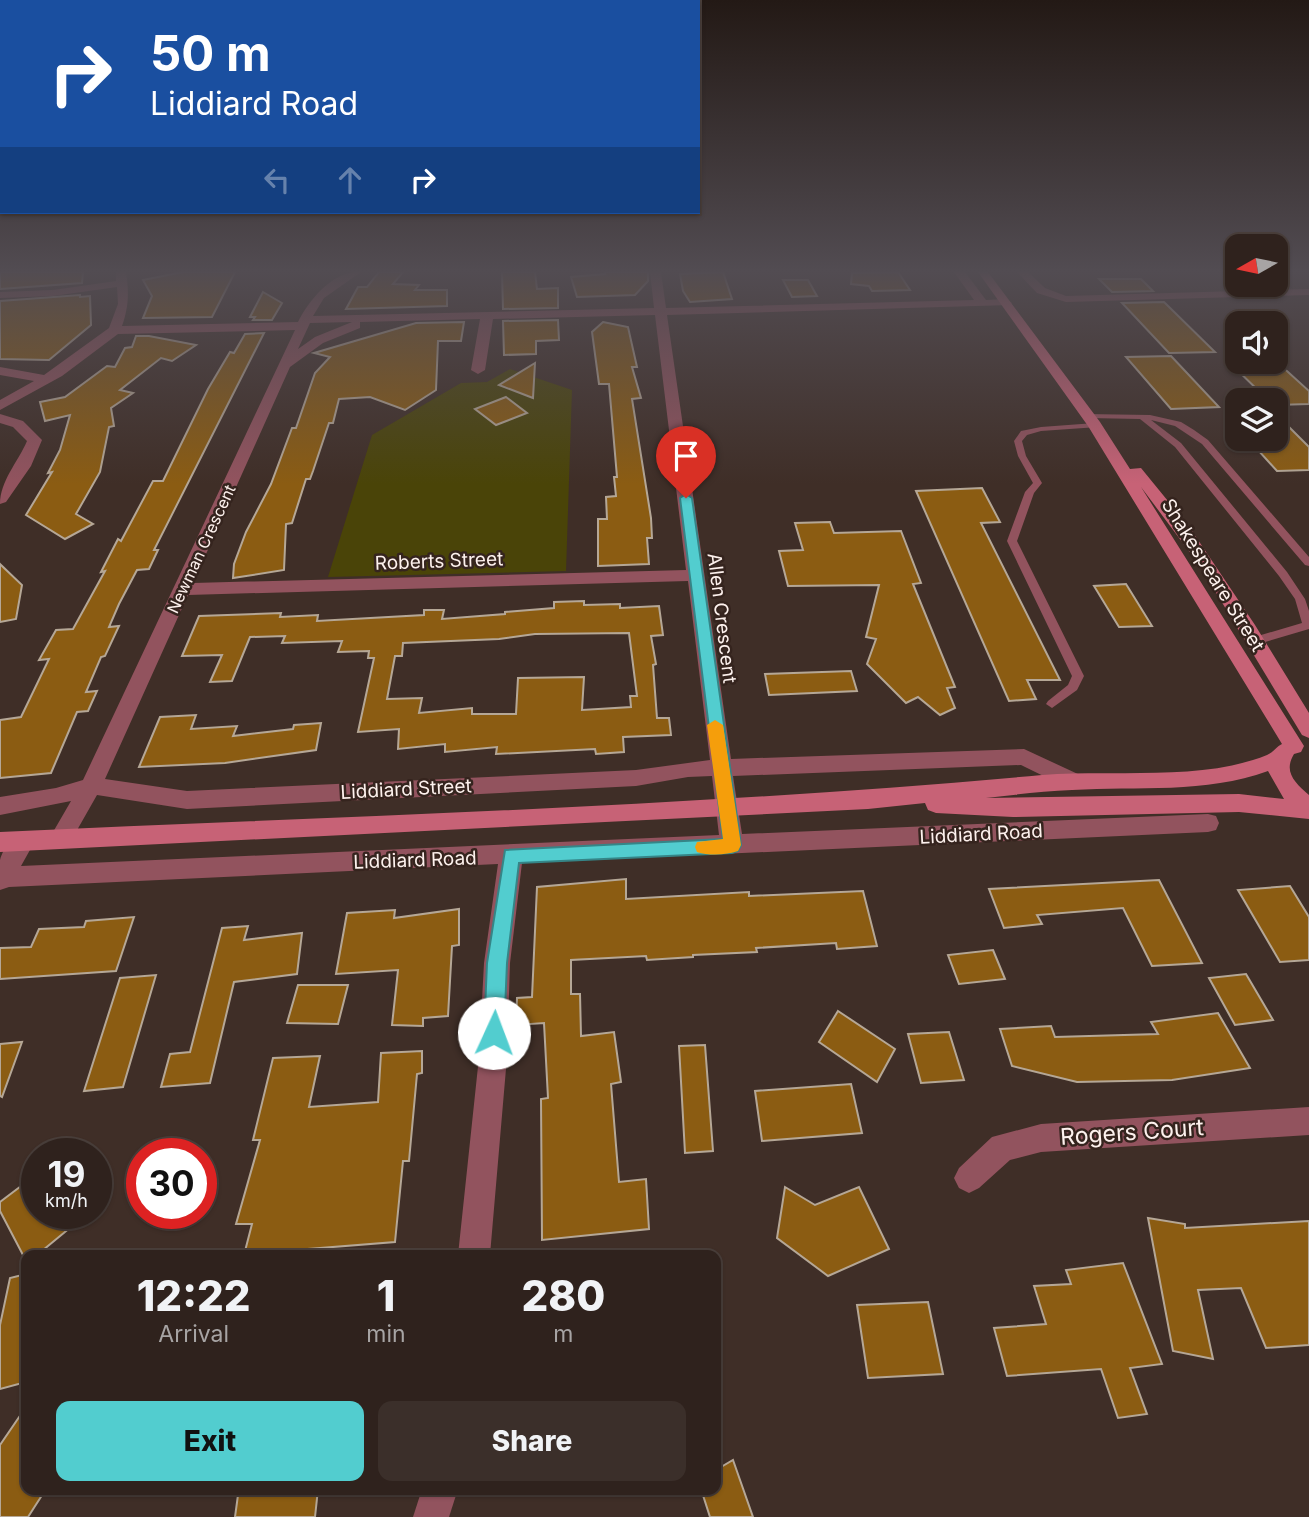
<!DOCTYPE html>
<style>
:root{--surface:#2f221d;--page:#3b2f2a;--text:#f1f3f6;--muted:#a7a4a4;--line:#4a3f3b;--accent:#52cdcf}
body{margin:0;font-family:Inter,sans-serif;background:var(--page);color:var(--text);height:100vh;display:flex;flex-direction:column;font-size:26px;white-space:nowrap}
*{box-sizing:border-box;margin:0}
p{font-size:23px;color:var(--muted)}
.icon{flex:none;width:38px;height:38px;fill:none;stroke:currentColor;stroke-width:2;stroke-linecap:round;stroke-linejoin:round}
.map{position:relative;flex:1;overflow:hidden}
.details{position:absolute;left:21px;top:1250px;width:700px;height:245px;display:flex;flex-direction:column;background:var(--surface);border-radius:14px;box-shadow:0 2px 5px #0004,0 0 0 2px var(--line)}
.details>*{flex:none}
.guide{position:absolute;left:0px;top:0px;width:700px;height:214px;box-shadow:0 2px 5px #0004,0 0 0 2px var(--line);background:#1a4fa0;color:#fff;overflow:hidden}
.needle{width:46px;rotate:261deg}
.buttons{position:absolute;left:1225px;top:234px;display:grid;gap:14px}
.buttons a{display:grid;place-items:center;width:63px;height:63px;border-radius:14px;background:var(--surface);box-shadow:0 2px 5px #0004,0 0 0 2px var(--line);font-size:35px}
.speed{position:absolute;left:21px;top:1138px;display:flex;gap:14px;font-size:35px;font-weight:700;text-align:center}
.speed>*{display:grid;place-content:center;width:91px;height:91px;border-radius:50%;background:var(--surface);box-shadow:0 2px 5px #0004,0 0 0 2px var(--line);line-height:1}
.speed small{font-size:18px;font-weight:400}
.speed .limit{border:10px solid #d22;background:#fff;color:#111}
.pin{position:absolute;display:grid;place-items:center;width:60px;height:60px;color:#fff;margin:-72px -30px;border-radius:50% 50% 50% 0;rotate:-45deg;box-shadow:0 0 7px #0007}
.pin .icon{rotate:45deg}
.me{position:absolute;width:77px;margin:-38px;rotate:2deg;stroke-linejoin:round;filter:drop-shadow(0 0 5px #0008)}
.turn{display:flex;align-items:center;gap:24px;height:147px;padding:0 35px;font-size:32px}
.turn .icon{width:91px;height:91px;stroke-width:2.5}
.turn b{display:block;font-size:49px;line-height:60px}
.lanes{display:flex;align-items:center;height:66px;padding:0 35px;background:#0003;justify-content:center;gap:35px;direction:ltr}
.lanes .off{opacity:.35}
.eta{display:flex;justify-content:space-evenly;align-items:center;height:119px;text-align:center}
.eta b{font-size:42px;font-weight:800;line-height:49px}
.action{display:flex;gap:14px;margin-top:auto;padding:14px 35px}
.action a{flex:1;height:80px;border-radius:14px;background:var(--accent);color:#111;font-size:28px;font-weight:800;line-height:80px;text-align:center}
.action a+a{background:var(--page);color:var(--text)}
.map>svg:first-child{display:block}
.green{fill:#4a4408}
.building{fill:#8b5c12;stroke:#b5a796;stroke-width:2;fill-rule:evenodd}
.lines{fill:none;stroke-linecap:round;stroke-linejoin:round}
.lane{fill:#92535e;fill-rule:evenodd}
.street{fill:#92535e;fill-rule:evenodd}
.secondary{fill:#c76276;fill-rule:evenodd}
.route{fill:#52cdcf;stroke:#358587;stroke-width:2}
.slow{fill:#f59e0b}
.labels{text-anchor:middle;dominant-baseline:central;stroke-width:5;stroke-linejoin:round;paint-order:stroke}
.far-street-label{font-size:16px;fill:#fdf1ed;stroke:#35241e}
.street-label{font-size:19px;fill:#fdf1ed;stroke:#35241e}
.near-street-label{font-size:23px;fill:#fdf1ed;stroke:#35241e}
</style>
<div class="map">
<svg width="1309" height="1517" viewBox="0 0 1309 1517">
<rect width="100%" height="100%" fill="#3f2e27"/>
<path class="green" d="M 510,369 L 572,390 L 566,571 L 328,577 L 372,435 L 461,383 L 487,382 Z"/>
<g class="building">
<path d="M 0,272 L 83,272 L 82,283 L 0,289 Z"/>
<path d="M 183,272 L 235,272 L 212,317 L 143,318 L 152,296 L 143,280 Z"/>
<path d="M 379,272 L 403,272 L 393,284 L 419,285 L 415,290 L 447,290 L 447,306 L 346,309 L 358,287 L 367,287 Z"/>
<path d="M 502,272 L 535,272 L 537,289 L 558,288 L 558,308 L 503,309 Z"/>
<path d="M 605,272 L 648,272 L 648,281 L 635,295 L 577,297 L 571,277 L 605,274 Z"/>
<path d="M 723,272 L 732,299 L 690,302 L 683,291 L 680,274 Z"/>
<path d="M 898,272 L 910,290 L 872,291 L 869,286 L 851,284 L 852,273 Z"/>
<path d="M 1099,279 L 1141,279 L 1153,291 L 1112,292 Z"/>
<path d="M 783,280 L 808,280 L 817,296 L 792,297 Z"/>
<path d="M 263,292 L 282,303 L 272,320 L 253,320 L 255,317 L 250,317 Z"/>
<path d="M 80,295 L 80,297 L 90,296 L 91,325 L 49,360 L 0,359 L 0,301 Z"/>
<path d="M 1164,302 L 1215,352 L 1169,353 L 1122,303 Z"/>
<path d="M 558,320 L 559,340 L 536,341 L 536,354 L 504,355 L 503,321 Z"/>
<path d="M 464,322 L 461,341 L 438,341 L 436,390 L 405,410 L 370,397 L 339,399 L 333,423 L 329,423 L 313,471 L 310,479 L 306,479 L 292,523 L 286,524 L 284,570 L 233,578 L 234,564 L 246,532 L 271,484 L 292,428 L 296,428 L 315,373 L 330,357 L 314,353 L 416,323 Z"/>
<path d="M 603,322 L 628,327 L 637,367 L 632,367 L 641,398 L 632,399 L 651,518 L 652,538 L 647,538 L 649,564 L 598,566 L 598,519 L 607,519 L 606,497 L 616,496 L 614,477 L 617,477 L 609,384 L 599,384 L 592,332 Z"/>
<path d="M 264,333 L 154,550 L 158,550 L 149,569 L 137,570 L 119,604 L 109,627 L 119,626 L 105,656 L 101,657 L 86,692 L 97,691 L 88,711 L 77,712 L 51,773 L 0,778 L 0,720 L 21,717 L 49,659 L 39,660 L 56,630 L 73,629 L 105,571 L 101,572 L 118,539 L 121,541 L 153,481 L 163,481 L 208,389 L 230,352 L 234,353 L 245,334 Z"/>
<path d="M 136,336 L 149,336 L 196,345 L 172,361 L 161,358 L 120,390 L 133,393 L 111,408 L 114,426 L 109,427 L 100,472 L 76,514 L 93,524 L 65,539 L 26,515 L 52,472 L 48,473 L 60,450 L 70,415 L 45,421 L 40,402 L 65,397 L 107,366 L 115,367 L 125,348 L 132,347 Z"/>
<path d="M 1171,356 L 1219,407 L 1171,409 L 1126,357 Z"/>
<path d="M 1229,362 L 1277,362 L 1309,391 L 1309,404 L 1276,405 L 1276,401 L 1269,401 Z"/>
<path d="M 535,363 L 533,398 L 499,385 Z"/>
<path d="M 506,397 L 527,413 L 496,425 L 475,409 Z"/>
<path d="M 1276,414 L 1309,447 L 1309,470 L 1277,471 L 1248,439 L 1276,439 Z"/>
<path d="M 982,488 L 1000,522 L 981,523 L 1060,680 L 1027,680 L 1036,699 L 1009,701 L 916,491 Z"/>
<path d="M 830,522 L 834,533 L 901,531 L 921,583 L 913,584 L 955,687 L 947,688 L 955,708 L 940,715 L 918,697 L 906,703 L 867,664 L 876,639 L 866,637 L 879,585 L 788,586 L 779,551 L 803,550 L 795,523 Z"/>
<path d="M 0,564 L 22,585 L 16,619 L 0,622 Z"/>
<path d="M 1126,584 L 1152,626 L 1119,627 L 1094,586 Z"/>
<path d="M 584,601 L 584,605 L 620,604 L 620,608 L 659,606 L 663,635 L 651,636 L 656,664 L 653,665 L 657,718 L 669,718 L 671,735 L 623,737 L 624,752 L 596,754 L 595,749 L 496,754 L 497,747 L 445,752 L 445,744 L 398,749 L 399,729 L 358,732 L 374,658 L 368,658 L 369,651 L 338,652 L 342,641 L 282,643 L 285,636 L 250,637 L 232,681 L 210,682 L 222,655 L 182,656 L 199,616 L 281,613 L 280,617 L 318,615 L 317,621 L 424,615 L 424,610 L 444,610 L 442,619 L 505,614 L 505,612 L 554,608 L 554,602 ZM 629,633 L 637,696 L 630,696 L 631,707 L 582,710 L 584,677 L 518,678 L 516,714 L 472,714 L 472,708 L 419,713 L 422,698 L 387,699 L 395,656 L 402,656 L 403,643 L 499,639 L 535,634 Z"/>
<path d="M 851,671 L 857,691 L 769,695 L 765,674 Z"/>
<path d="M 196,715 L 191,729 L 237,726 L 233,736 L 293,729 L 294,725 L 321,723 L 316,750 L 225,763 L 139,767 L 160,717 Z"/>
<path d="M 626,879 L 626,899 L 749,892 L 749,896 L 863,891 L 877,946 L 837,949 L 836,943 L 756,948 L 757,952 L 693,955 L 693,957 L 647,960 L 646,956 L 571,960 L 571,994 L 580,994 L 581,1036 L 614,1032 L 621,1082 L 611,1084 L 619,1182 L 646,1179 L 649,1229 L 542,1240 L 541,1099 L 548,1098 L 544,1023 L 516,1025 L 517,998 L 532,997 L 537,887 Z"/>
<path d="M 1159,880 L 1202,963 L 1152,966 L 1123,908 L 1037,915 L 1042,924 L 1004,928 L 989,889 Z"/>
<path d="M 1290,886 L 1309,917 L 1309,960 L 1280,962 L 1238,890 Z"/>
<path d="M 459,909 L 459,945 L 452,946 L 448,1016 L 423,1018 L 423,1026 L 392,1025 L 398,970 L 336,974 L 347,913 L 395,910 L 394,918 Z"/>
<path d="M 134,917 L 116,971 L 0,979 L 0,948 L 31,947 L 39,929 L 84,927 L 86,921 Z"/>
<path d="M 248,926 L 244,940 L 302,933 L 297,974 L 234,982 L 210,1083 L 161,1087 L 170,1054 L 190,1052 L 222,928 Z"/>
<path d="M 993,950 L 1005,979 L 959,984 L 948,955 Z"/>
<path d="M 1246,974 L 1273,1020 L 1235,1025 L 1209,978 Z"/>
<path d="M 156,975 L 123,1087 L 84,1091 L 120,978 Z"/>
<path d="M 298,985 L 348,985 L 338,1024 L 287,1023 Z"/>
<path d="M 838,1011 L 895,1049 L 877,1082 L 819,1042 Z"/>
<path d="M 1218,1013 L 1250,1068 L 1172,1080 L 1077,1082 L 1012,1066 L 1000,1029 L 1051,1026 L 1055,1037 L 1158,1034 L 1151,1022 Z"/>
<path d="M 949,1032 L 964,1080 L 921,1083 L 908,1034 Z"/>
<path d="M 22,1042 L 2,1097 L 0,1096 L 0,1044 Z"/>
<path d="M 705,1045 L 713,1151 L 685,1153 L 679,1046 Z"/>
<path d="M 422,1051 L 422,1073 L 417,1074 L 409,1161 L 403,1161 L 395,1242 L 283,1251 L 282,1255 L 244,1255 L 252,1224 L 236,1224 L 260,1140 L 253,1140 L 273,1058 L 320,1056 L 309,1107 L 378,1102 L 381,1053 Z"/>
<path d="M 851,1084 L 862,1133 L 762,1141 L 755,1091 Z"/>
<path d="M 37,1174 L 37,1213 L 88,1213 L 37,1255 L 23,1255 L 0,1211 L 0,1202 Z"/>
<path d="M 785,1187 L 815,1205 L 859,1187 L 889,1249 L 828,1276 L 777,1238 Z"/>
<path d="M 1148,1218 L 1185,1224 L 1185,1228 L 1309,1221 L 1309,1345 L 1266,1348 L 1241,1288 L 1198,1290 L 1213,1359 L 1173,1351 Z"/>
<path d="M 1123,1263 L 1162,1364 L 1130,1368 L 1147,1414 L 1118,1418 L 1101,1369 L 1007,1376 L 994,1328 L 1046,1324 L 1034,1286 L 1071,1284 L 1066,1270 Z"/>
<path d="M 26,1274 L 26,1382 L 0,1389 L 0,1325 L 10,1278 Z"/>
<path d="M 928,1302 L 943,1374 L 868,1378 L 857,1305 Z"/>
<path d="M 26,1407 L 26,1489 L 46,1489 L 28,1517 L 0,1517 L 0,1445 Z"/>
<path d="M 733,1460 L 753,1517 L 710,1517 L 701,1489 L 716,1489 L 716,1470 Z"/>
<path d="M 280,1489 L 318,1489 L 315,1517 L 235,1517 L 238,1495 Z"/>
</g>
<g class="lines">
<g class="lane">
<path d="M 1085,414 L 1150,415 L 1181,422 L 1194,430 L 1208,440 L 1309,557 L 1309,566 L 1305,565 L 1202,444 L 1175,426 L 1151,420 L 1181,443 L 1287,572 L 1305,599 L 1309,611 L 1309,629 L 1255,645 L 1251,644 L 1250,641 L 1251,638 L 1302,623 L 1295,599 L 1279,576 L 1175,447 L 1140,419 L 1088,418 L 1085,418 Z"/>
<path d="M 1095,423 L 1099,425 L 1098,427 L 1041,431 L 1027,435 L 1022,441 L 1026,456 L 1042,483 L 1034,493 L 1017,541 L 1084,676 L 1077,690 L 1052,708 L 1046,704 L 1048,701 L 1068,685 L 1072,676 L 1007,541 L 1025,492 L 1033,483 L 1018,456 L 1014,441 L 1021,431 L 1041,427 Z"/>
</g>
<g class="street">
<path d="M 116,272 L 126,272 C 129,292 129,306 122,326 L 298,322 C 309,300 333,270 361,272 L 324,298 L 313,316 L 654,308 L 650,272 L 661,272 L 666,308 L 974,300 L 954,272 L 965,272 L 986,300 L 1006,299 L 1012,303 L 1010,305 L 667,315 L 731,759 L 1024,749 L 1080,775 L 1083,781 L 1080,787 L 1072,790 L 1021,765 L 733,776 L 742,834 L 1208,814 L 1216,816 L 1219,823 L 1216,830 L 1208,832 L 522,863 L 510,963 L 507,1057 L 490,1255 L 458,1255 L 479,1057 L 484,963 L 498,864 L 9,887 L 0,890 C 0,881 0,869 0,860 C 4,846 17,829 32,834 L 35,841 L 21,866 L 719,835 L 712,776 L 688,777 L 636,786 L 187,809 L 97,795 L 68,846 L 60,848 L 52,846 L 49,839 L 71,801 L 0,815 L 0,797 L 56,788 L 83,780 L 295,330 L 118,334 L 62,376 L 0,410 L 0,400 L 34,381 L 0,375 L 0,367 L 44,375 L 109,328 L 118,304 L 117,287 L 53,296 L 0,298 L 0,292 L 53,290 L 116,281 ZM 655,315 L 686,570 L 193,583 L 290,367 L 323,343 L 360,328 L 360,322 L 480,319 L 471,370 L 478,374 L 485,370 L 493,319 ZM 352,322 L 315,337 L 298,349 L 310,323 ZM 688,581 L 710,760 L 636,770 L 187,791 L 105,779 L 188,595 Z"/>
<path d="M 1017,272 L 1028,272 L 1045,288 L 1066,296 L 1309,289 L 1309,295 L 1066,302 L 1037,293 Z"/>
<path d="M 0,414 L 23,421 L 42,440 L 31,466 L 6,502 L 0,504 C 0,481 18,462 27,441 L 13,427 L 0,423 Z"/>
<path d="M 1309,1107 L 1309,1135 L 1041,1152 L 1010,1160 L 979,1188 L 969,1193 L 959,1188 L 954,1178 L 959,1168 L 992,1137 L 1041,1124 Z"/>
<path d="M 422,1489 L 458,1489 L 449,1517 L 413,1517 Z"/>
</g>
<path class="secondary" d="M 978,272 L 988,272 L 1100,422 L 1130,469 L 1141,468 L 1190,528 L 1255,625 L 1309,713 L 1309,738 L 1302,735 L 1200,566 L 1141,487 L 1304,746 L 1301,752 L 1294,754 C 1283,772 1295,783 1309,795 L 1309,819 L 1239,812 L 1013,817 L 936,813 L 928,810 L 925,803 L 868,809 L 0,852 L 0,832 C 347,816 696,807 1042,775 C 1114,769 1200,782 1267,755 C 1274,752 1276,747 1282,744 L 1088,426 ZM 1268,771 L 1284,799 L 1239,794 L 986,798 C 1014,795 1043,791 1072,790 C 1138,786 1205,794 1268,771 Z"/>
</g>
<linearGradient id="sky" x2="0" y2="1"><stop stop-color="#231915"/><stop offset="0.56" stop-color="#524c52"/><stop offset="1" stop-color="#524c52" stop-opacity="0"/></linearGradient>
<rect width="1309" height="484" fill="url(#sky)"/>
<path class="route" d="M 686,494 L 692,498 L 741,845 L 738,851 L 732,853 L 519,863 L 507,963 L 504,1033 L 501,1040 L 494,1043 L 487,1040 L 484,1033 L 487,963 L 505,850 L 723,839 L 680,498 Z"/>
<path class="slow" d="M 715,720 L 723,725 L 741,845 L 738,851 C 727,855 709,856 697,852 L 695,847 L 697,842 L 723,839 L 707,725 Z"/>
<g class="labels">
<g class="far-street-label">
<text transform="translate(201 549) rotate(-65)">Newman Crescent</text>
</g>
<g class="street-label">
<text transform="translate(439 561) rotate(-2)">Roberts Street</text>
<text transform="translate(1213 575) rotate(58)">Shakespeare Street</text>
<text transform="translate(722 618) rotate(83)">Allen Crescent</text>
<text transform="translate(406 789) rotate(-3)">Liddiard Street</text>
<text transform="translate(981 834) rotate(-3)">Liddiard Road</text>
<text transform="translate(415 860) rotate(-2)">Liddiard Road</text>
</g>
<g class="near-street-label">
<text transform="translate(1132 1132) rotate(-4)">Rogers Court</text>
</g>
</g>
</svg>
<div class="buttons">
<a><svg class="needle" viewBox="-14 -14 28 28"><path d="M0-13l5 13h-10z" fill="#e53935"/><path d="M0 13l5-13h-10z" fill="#a7a4a4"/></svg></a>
<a><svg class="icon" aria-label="sound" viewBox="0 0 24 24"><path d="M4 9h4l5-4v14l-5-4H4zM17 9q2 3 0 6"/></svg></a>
<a><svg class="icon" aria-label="layers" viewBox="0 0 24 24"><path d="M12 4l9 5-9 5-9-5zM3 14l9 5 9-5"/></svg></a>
</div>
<div class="speed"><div>19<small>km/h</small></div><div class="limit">30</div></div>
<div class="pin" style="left:686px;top:498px;background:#d93025"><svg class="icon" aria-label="arrive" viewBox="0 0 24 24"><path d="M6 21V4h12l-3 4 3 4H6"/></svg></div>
<svg class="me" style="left:494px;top:1033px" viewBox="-20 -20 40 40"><circle r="19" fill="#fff"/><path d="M0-13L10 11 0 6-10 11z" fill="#52cdcf"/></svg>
<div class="guide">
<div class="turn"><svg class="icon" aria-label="right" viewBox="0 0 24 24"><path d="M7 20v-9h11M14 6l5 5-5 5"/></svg><div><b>50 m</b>Liddiard Road</div></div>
<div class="lanes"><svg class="icon off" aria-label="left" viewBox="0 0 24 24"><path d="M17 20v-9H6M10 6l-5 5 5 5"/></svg><svg class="icon off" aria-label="ahead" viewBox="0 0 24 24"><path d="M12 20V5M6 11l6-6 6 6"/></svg><svg class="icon" aria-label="right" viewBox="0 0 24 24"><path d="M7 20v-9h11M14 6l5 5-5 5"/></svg></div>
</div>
<section class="details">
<div class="eta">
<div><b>12:22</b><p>Arrival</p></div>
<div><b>1</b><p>min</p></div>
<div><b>280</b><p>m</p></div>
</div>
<div class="action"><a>Exit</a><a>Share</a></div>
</section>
</div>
